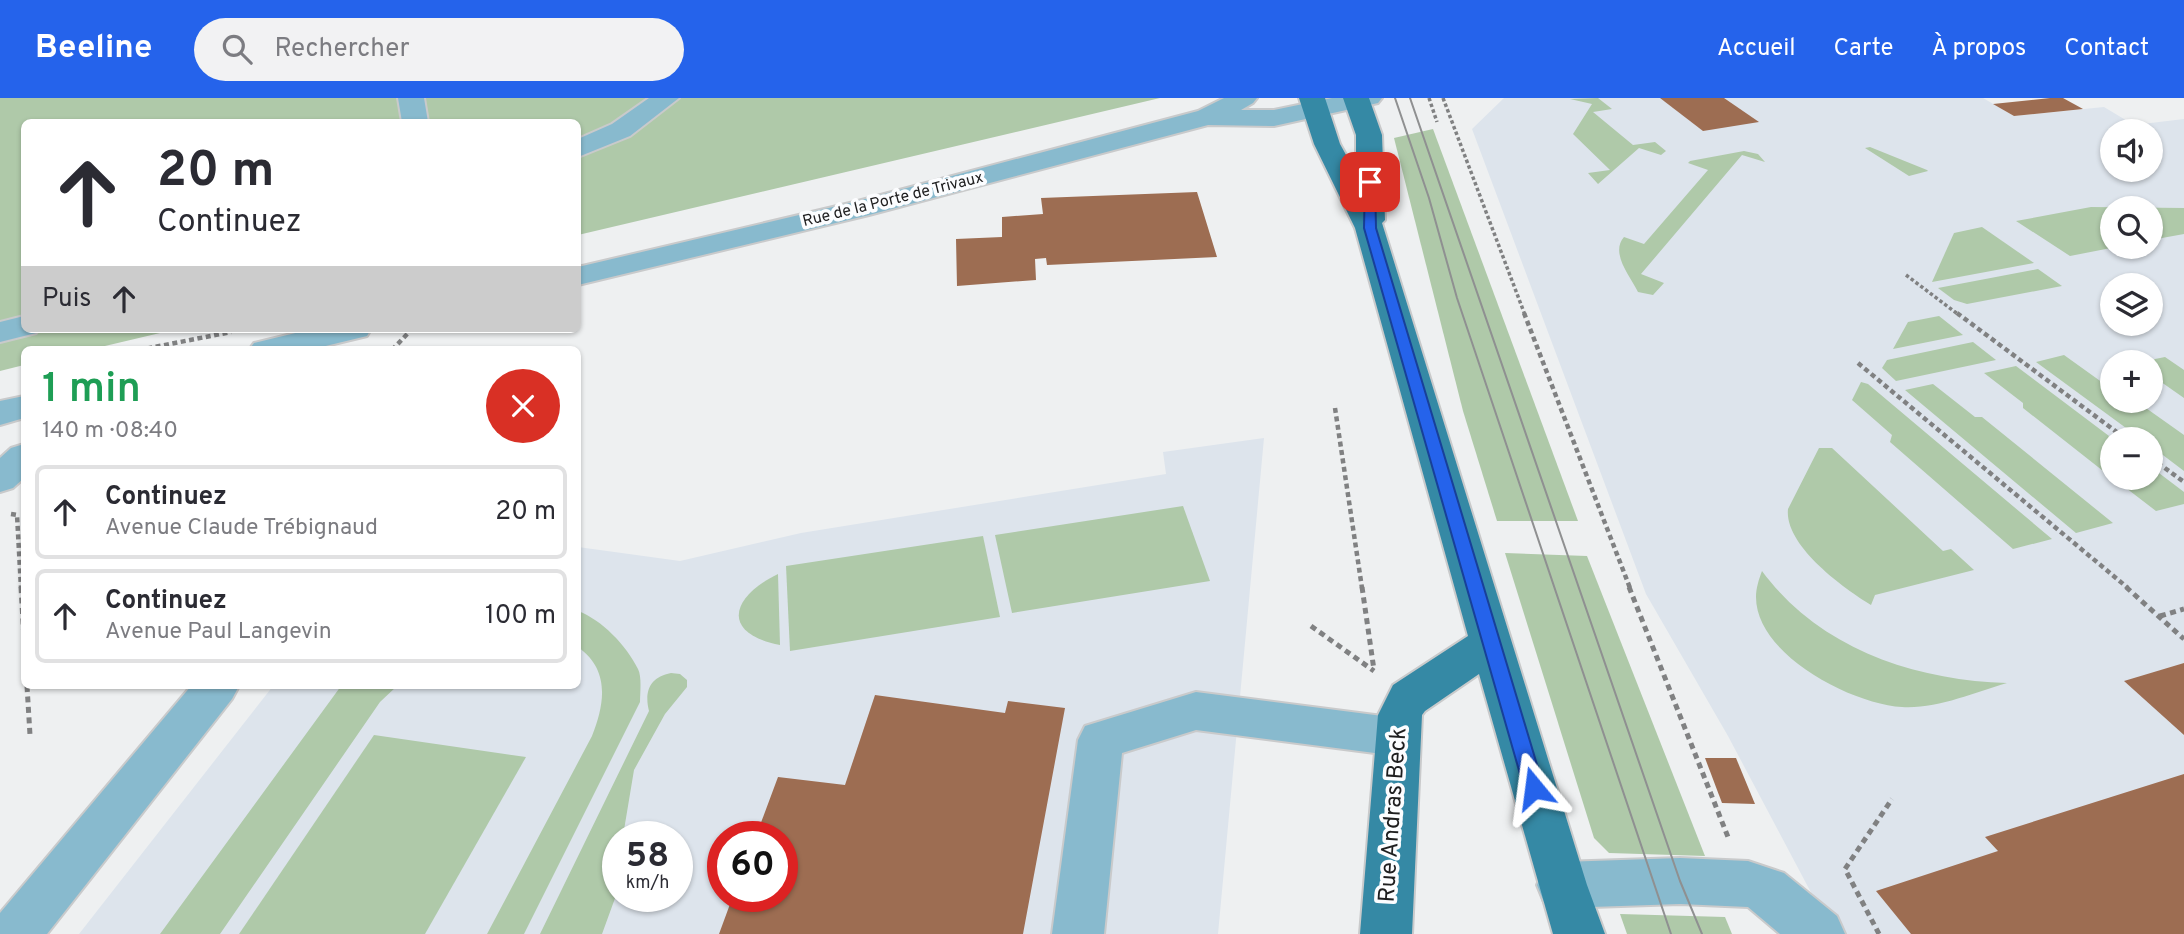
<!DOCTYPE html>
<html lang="fr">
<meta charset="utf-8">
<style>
:root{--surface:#fff;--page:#f2f2f3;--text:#2b2b33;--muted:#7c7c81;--line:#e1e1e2;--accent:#2563eb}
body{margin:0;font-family:Overpass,sans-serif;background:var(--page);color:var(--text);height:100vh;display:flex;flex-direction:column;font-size:26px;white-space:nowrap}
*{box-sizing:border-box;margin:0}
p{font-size:23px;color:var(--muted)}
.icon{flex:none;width:38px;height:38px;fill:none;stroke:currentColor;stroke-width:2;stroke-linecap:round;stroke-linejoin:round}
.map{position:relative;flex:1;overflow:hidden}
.panel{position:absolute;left:21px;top:248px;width:560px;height:343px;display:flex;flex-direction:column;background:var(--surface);border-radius:10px;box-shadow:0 2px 5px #0004}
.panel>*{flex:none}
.top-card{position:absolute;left:21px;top:21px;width:560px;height:214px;border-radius:10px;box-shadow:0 2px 5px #0004;background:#fff;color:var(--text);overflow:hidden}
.controls{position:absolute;left:2100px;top:21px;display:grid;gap:14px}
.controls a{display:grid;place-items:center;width:63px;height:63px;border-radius:50%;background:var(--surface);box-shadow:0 2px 5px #0004;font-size:35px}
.speed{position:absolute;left:602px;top:723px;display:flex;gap:14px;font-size:35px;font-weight:700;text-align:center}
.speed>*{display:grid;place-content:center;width:91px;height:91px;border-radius:50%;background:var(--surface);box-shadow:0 2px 5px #0004;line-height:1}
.speed small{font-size:18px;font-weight:400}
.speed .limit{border:10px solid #d22;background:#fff;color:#111}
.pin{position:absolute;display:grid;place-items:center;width:60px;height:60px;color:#fff;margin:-30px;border-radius:14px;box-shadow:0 4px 10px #0006}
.me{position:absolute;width:77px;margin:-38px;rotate:344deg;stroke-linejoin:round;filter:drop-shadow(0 0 5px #0008)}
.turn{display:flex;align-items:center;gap:24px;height:147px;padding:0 21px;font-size:32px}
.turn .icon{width:91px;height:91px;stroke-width:2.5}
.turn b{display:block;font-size:49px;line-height:60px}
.then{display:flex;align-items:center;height:66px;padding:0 21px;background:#0003;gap:14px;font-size:26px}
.round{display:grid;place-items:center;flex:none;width:74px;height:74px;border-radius:37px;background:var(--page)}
.summary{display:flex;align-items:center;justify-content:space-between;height:119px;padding:0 21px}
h1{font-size:42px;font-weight:600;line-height:52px;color:#1e9e55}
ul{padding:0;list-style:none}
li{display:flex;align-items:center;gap:21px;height:94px;margin:0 14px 10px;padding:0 7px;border:4px solid var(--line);border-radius:10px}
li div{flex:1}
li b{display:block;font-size:26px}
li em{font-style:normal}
header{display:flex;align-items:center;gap:42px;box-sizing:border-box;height:98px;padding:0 35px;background:var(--accent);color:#fff}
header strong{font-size:33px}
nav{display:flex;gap:38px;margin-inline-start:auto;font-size:24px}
.search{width:490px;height:63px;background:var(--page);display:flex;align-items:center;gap:18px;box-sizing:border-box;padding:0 24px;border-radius:38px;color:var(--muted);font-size:26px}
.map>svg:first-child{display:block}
.built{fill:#dde4ec;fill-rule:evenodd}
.green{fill:#afc9a9}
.building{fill:#9d6d52}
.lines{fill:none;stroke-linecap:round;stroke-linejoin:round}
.minor-casing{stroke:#c9cacb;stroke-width:4}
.major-casing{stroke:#c9cacb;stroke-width:4}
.path-far2{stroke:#808182;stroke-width:3.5;stroke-dasharray:3.5 2.5;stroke-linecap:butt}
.path-far1{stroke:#808182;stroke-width:4.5;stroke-dasharray:5 3.5;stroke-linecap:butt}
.path{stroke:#808182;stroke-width:5;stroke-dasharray:6 4.5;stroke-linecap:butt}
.minor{fill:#88bace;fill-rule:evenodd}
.major{fill:#3589a5;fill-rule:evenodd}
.tram{stroke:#8f9091;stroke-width:2}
.route{fill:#2563eb;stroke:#184099;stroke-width:2}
.labels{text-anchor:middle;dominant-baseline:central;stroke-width:7;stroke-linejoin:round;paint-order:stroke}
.far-street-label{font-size:16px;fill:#1e1e1f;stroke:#fcfdff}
.near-street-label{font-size:23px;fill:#1e1e1f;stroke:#fcfdff}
</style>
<header>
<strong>Beeline</strong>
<div class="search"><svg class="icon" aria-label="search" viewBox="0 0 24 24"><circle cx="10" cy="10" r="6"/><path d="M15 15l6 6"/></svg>Rechercher</div>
<nav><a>Accueil</a><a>Carte</a><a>À propos</a><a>Contact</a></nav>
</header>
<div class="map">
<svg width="2184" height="836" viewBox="0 0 2184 836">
<rect width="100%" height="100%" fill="#eef0f1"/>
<g class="built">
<path d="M 1504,0 L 1983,0 L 2014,18 L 2104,9 L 2134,27 L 2184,21 L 2184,836 L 1833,836 L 1728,638 L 1646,496 L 1472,31 ZM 2112,33 L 2151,33 L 2151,72 L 2112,72 ZM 2112,110 L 2151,110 L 2151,149 L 2112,149 ZM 2112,187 L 2151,187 L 2151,226 L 2112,226 ZM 2112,264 L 2151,264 L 2151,303 L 2112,303 ZM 2112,341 L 2151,341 L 2151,380 L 2112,380 Z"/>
<path d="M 1264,340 L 1218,836 L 79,836 L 273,588 L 578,588 L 578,449 L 680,463 L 801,435 L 1166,376 L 1163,354 ZM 618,738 L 677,738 L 677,798 L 618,798 ZM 723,738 L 782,738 L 782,798 L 723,798 Z"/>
</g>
<g class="green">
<path d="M 0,0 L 1160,0 L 578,137 L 578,24 L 24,24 L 24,231 L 177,231 L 88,252 L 24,252 L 24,267 L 0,273 Z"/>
<path d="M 1598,0 L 1612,11 L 1593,14 L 1633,47 L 1655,44 L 1666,53 L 1661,57 L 1639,50 L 1598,86 L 1588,75 L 1610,72 L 1573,36 L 1592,6 L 1570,1 Z"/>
<path d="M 1433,31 L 1578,423 L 1497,423 L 1463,313 L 1394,40 Z"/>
<path d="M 1870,49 L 1927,72 L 1928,73 L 1909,78 L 1865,50 Z"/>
<path d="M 1744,53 L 1758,56 L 1765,64 L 1742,57 L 1641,176 L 1664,185 L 1653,197 L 1638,194 C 1630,178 1610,155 1624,139 L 1644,146 L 1708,72 L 1688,65 L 1690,63 Z"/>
<path d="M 2091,109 L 2184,110 L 2184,136 L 2151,142 L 2151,110 L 2112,110 L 2112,149 L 2116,149 L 2070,158 L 2016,123 Z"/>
<path d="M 1982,129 L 2034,165 L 1932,184 L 1954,135 Z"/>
<path d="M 2038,171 L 2062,188 L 1967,206 L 1954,202 L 1938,190 Z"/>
<path d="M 1939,218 L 1963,237 L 1893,251 L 1908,224 Z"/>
<path d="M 1973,244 L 1996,262 L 1896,283 L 1882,270 L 1887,262 Z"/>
<path d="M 2064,257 L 2103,285 L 2112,287 L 2112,303 L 2136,303 L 2184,337 L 2184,373 L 2151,348 L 2151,341 L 2141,341 L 2036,264 Z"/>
<path d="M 2165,259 L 2184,272 L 2184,300 L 2154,279 L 2156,275 L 2151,272 L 2151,264 L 2140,264 Z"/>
<path d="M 2016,268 L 2113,341 L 2112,380 L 2023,310 L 2023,305 L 1984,275 Z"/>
<path d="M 1861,284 L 1868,286 L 2052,441 L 2013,451 L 1890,344 L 1892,337 L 1852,302 Z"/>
<path d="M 1933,286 L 1975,319 L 1982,319 L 2113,425 L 2076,435 L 1905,292 Z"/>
<path d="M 1819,350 L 1832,350 L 1943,453 L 1951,451 L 1974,472 L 1875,497 L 1871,507 C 1843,490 1784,447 1788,411 Z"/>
<path d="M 2151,369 L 2184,394 L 2184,406 L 2156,413 L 2113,380 L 2151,380 Z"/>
<path d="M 1183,408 L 1210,483 L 1012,515 L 995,437 Z"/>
<path d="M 983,438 L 1000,519 L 790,553 L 786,468 Z"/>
<path d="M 1505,455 L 1587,458 L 1705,758 L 1609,755 L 1594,740 Z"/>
<path d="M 1762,473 C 1819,550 1913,582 2007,585 C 1973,595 1937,611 1902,609 C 1852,606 1756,557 1756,499 C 1756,490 1759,481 1762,473 Z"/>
<path d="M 778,476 L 780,547 C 719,535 732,498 778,476 Z"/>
<path d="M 578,513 C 602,522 626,547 638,571 C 642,579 640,595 640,604 L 524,836 L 487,836 L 592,638 C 605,605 610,572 578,549 Z"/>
<path d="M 671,575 L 680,576 L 687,582 L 687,589 L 665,616 L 634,672 L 623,738 L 618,738 L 618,792 L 602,836 L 540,836 L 649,613 C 644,593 650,579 671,575 Z"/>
<path d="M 341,588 L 397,588 L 380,604 L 220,836 L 160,836 Z"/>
<path d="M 374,637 L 526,659 L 425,836 L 239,836 Z"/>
<path d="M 1620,816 L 1725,819 L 1732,836 L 1627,836 Z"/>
</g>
<g class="building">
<path d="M 1660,0 L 1724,0 L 1759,24 L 1703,33 Z"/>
<path d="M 2050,0 L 2063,0 L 2083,11 L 2014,18 L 1993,6 Z"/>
<path d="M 1197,94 L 1217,159 L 1047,167 L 1046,160 L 1035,161 L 1036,182 L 957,188 L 956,141 L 1002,139 L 1002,119 L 1043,116 L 1041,100 Z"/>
<path d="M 2184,565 L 2184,637 L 2124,583 Z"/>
<path d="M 875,597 L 1005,615 L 1008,603 L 1065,610 L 1023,836 L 719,836 L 733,798 L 782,798 L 782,738 L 756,738 L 778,679 L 845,687 Z"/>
<path d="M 1705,660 L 1736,660 L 1755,706 L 1722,705 Z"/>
<path d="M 2184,676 L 2184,836 L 1911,836 L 1876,793 L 1998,753 L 1985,739 Z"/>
</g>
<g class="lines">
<defs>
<g id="minor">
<path d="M 398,0 L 424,0 L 428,24 L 402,24 Z"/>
<path d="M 649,0 L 679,0 L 630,38 L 578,59 L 578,41 L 612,26 Z"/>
<path d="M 1224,0 L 1257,0 L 1253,5 L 1241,12 L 1274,12 L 1332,0 L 1382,0 L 1378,5 L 1274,28 L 1208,27 L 869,117 L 578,187 L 578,169 L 854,104 L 1198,13 Z"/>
<path d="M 24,218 L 24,231 L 38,231 L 36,235 L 0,244 L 0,224 Z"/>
<path d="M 312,231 L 371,231 L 367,238 L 309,252 L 249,252 L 254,245 Z"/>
<path d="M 24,298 L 24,320 L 0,327 L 0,303 Z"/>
<path d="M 24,346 L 24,380 L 13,390 L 0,394 L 0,360 L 11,350 Z"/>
<path d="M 191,588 L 239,588 L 232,601 L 47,836 L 0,836 L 0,815 Z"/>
<path d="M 1196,594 L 1398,620 L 1414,625 L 1421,639 L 1414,653 L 1398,658 L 1196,632 L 1122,655 L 1104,836 L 1052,836 L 1078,642 L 1085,628 Z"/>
<path d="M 1680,760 L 1748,763 L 1784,775 L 1837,818 L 1845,836 L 1780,836 L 1748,809 L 1680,806 L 1562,810 L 1544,804 L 1537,787 L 1544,770 L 1562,764 Z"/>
</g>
<path id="major" d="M 1299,0 L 1325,0 L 1340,46 L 1356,75 L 1356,37 L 1343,0 L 1369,0 L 1382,37 L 1385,122 L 1382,125 L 1587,787 L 1605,836 L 1553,836 L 1479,576 L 1425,613 L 1422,617 L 1412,836 L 1360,836 L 1378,617 L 1393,587 L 1468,538 L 1355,130 L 1314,46 Z"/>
</defs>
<use href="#minor" class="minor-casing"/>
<use href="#major" class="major-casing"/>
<g class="path-far2">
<path d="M 1429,0 L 1437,24"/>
<path d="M 1443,0 L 1525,217"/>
<path d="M 1906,177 L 1959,217"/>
</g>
<g class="path-far1">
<path d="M 1524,215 L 1630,490"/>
<path d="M 1957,215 L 2126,341"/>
<path d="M 139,252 L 231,234"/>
<path d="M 392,252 L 412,231"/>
<path d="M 1858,265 L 2128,490"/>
<path d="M 1335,310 L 1362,490"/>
<path d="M 2151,360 L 2184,384"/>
<path d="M 11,416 L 17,417 L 21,490"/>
</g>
<g class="path">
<path d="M 21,489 L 24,541"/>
<path d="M 1362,489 L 1374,572"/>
<path d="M 1629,489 L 1728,739"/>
<path d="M 2126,489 L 2184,541"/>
<path d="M 2160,518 L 2184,511"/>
<path d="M 1311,528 L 1374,573"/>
<path d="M 27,588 L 30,637"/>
<path d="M 1879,836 L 1845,771 L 1892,701"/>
</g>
<use href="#minor" class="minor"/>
<use href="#major" class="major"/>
<g class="tram">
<path d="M 1395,0 L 1429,100 L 1457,200 L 1671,836"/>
<path d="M 1410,0 L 1680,783 L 1702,836"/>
</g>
</g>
<path class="route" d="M 1365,81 L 1375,84 L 1376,130 L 1544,690 L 1541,696 L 1534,699 L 1527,696 L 1524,690 L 1364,130 Z"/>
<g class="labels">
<g class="far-street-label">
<text transform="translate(893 102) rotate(-14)">Rue de la Porte de Trivaux</text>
</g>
<g class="near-street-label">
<text transform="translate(1394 717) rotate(-86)">Rue Andras Beck</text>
</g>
</g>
</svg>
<div class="controls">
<a><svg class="icon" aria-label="sound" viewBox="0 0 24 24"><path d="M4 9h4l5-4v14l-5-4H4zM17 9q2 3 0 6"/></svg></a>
<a><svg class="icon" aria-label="search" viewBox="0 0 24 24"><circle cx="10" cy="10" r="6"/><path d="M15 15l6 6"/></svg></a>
<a><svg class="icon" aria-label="layers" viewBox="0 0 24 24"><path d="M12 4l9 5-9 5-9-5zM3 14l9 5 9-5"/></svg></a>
<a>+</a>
<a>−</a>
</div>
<div class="speed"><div>58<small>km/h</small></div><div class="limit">60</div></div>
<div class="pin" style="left:1370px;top:84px;background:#d93025"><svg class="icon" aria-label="arrive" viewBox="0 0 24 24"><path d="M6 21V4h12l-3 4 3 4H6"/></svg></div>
<svg class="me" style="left:1534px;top:690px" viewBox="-20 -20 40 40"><path d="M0-17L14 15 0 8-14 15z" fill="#2563eb" stroke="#fff" stroke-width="4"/></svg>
<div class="top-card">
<div class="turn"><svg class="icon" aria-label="ahead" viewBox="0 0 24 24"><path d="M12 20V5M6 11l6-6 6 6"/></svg><div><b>20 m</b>Continuez</div></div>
<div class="then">Puis<svg class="icon" aria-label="ahead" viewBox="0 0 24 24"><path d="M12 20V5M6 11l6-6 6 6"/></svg></div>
</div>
<section class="panel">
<div class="summary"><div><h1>1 min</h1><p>140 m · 08:40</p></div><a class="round" style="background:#d93025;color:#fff"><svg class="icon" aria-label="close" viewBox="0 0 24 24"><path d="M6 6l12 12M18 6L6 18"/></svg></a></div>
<ul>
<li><svg class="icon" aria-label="ahead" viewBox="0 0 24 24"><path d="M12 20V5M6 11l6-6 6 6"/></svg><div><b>Continuez</b><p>Avenue Claude Trébignaud</p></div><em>20 m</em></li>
<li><svg class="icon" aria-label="ahead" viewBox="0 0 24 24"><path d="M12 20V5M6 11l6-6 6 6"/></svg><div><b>Continuez</b><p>Avenue Paul Langevin</p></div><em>100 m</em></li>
</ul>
</section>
</div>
